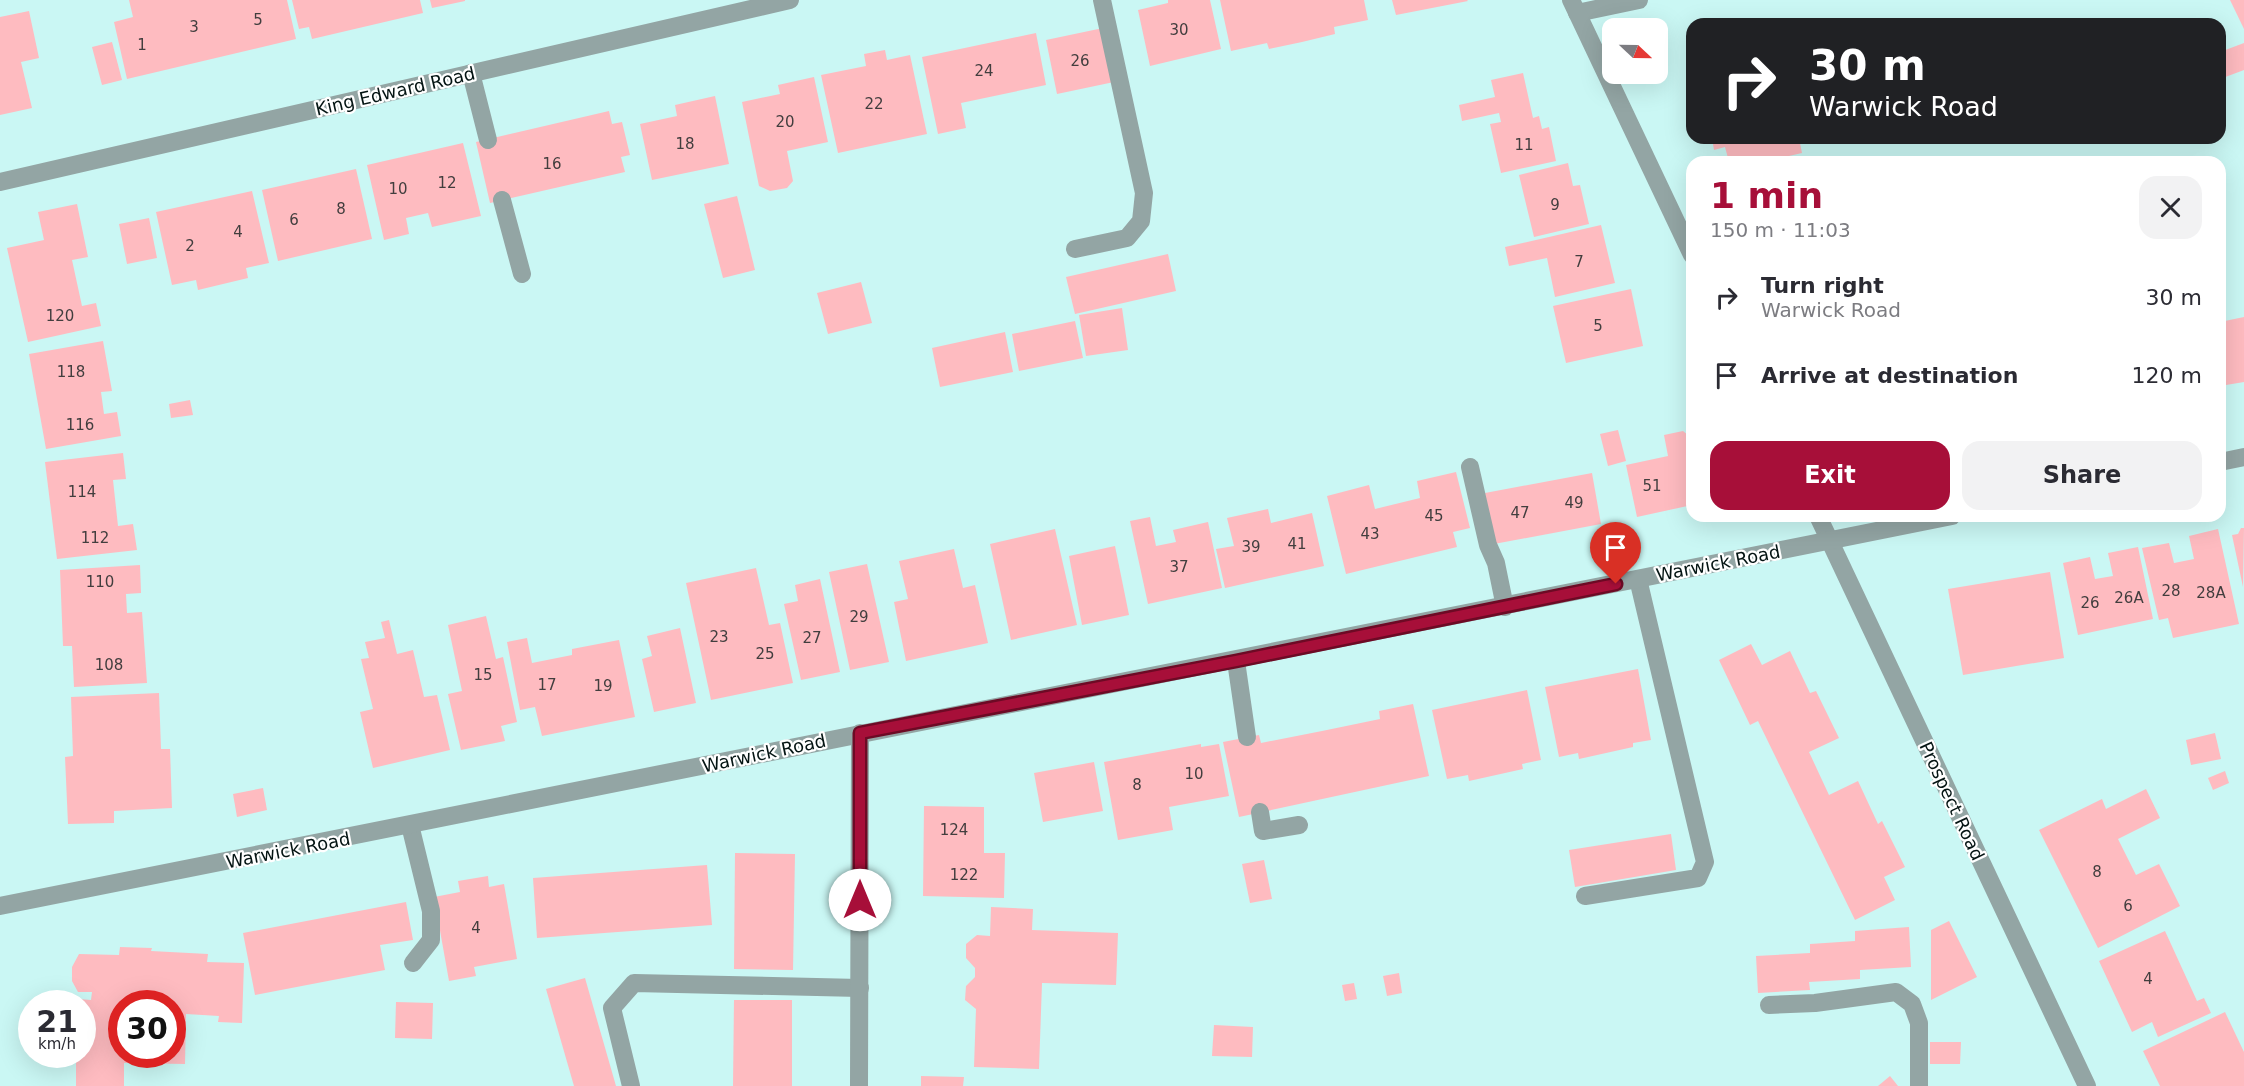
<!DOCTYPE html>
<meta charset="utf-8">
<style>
:root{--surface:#fff;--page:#f2f2f3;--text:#2b2b33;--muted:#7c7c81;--accent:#a70f39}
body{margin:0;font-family:"DejaVu Sans",sans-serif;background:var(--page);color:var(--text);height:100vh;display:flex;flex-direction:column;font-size:22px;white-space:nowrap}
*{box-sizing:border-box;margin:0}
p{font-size:20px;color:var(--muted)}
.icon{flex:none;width:33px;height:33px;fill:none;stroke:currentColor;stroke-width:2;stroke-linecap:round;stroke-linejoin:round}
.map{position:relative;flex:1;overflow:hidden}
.sheet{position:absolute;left:1686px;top:156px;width:540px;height:366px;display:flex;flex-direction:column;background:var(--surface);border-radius:18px;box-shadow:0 6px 24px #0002}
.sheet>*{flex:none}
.banner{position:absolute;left:1686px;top:18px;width:540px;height:126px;border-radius:18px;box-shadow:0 6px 24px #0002;background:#202124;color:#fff;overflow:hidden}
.needle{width:39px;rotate:112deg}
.tools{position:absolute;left:1602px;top:18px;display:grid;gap:12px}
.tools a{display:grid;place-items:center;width:66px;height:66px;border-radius:12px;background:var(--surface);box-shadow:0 6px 24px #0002;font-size:30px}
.speed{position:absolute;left:18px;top:990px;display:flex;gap:12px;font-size:30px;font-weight:700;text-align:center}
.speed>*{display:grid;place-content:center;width:78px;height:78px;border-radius:50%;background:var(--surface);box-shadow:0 6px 24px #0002;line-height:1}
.speed small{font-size:15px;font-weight:400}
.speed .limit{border:9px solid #d22;background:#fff;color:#111}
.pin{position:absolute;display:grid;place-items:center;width:51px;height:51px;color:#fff;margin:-62px -26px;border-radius:50% 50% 50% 0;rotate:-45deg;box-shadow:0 0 6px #0007}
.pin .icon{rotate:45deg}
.me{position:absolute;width:66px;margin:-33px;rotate:0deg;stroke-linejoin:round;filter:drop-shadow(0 0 4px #0008)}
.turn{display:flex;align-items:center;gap:21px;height:126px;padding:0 24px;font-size:27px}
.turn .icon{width:78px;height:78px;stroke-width:2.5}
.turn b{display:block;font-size:42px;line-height:51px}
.round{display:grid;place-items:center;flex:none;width:63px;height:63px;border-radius:18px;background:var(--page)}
.overview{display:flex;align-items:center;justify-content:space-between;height:102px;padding:0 24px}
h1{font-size:36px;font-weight:800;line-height:45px;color:var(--accent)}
.cta{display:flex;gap:12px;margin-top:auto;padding:12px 24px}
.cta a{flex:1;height:69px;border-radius:18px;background:var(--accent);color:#fff;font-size:24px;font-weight:800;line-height:69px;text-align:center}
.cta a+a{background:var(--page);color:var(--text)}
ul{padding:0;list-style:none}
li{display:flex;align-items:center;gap:18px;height:78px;padding:0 24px}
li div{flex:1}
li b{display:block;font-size:22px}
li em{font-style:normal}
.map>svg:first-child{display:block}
.building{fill:#febbc0;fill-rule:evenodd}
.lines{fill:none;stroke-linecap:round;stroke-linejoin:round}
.lane{stroke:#93a5a4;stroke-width:18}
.street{stroke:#93a5a4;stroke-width:18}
.route-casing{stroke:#6d0a25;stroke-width:15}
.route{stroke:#a70f39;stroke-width:10}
.labels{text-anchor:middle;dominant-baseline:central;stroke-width:4.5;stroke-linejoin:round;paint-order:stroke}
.number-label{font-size:15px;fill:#423e3e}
.street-label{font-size:18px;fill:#041413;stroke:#fff}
</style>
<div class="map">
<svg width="2244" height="1086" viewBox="0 0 2244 1086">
<rect width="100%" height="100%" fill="#caf7f4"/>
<g class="building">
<path d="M 129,0 L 287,0 L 296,39 L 127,79 L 114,22 L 133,17 Z"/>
<path d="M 292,0 L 420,0 L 423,13 L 312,39 L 309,27 L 299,29 Z"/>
<path d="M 430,0 L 465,0 L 465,1 L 432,8 Z"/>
<path d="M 1168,0 L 1210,0 L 1221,49 L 1150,66 L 1138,10 L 1168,3 Z"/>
<path d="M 1220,0 L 1364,0 L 1368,20 L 1334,27 L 1335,34 L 1302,42 L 1269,49 L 1267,43 L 1231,51 Z"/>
<path d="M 1392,0 L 1467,0 L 1468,1 L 1396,15 Z"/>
<path d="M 2230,0 L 2244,0 L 2244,29 Z"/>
<path d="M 29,11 L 39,58 L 21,62 L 32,108 L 0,115 L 0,17 Z"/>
<path d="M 1103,28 L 1114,82 L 1057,94 L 1046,40 Z"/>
<path d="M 1036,33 L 1046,85 L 961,103 L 966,128 L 938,134 L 922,57 Z"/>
<path d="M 112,42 L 122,80 L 102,85 L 92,47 Z"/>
<path d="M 2244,43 L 2244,70 L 2220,79 L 2220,52 Z"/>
<path d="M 885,50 L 887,60 L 910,55 L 927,134 L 838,153 L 821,75 L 866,66 L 864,54 Z"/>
<path d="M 1523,73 L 1533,118 L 1539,116 L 1542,129 L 1549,127 L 1556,161 L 1501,173 L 1490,124 L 1501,122 L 1499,113 L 1462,121 L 1459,105 L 1495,97 L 1491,80 Z"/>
<path d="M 814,77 L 828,142 L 787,151 L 793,181 L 787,188 L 770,191 L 759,186 L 742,102 L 780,94 L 778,85 Z"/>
<path d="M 715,96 L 729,164 L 652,180 L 640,124 L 677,116 L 675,105 Z"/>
<path d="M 609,111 L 612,124 L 622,122 L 630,155 L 621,157 L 625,172 L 490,203 L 476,142 Z"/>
<path d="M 1712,138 L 1799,138 L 1802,153 L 1762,162 L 1729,162 L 1725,147 L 1714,150 Z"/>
<path d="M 463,143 L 481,216 L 432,227 L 428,213 L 406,218 L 409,234 L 384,240 L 367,165 Z"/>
<path d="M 1568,163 L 1573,186 L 1580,185 L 1589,224 L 1534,237 L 1519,175 Z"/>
<path d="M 356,169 L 372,239 L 278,261 L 262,190 Z"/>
<path d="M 252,191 L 269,263 L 246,268 L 248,278 L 198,290 L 196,280 L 172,285 L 156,212 Z"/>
<path d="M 737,196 L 755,270 L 723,278 L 704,204 Z"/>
<path d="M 77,204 L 88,257 L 72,260 L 82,306 L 96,303 L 101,326 L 28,342 L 7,248 L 44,240 L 38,212 Z"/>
<path d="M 149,218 L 157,258 L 127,264 L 119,224 Z"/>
<path d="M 1601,225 L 1615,283 L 1555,297 L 1547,258 L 1509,266 L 1505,247 Z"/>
<path d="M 1168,254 L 1176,291 L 1075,314 L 1066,277 Z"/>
<path d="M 861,282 L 872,323 L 828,334 L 817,293 Z"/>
<path d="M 1631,289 L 1643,346 L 1566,363 L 1553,306 Z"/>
<path d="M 1122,308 L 1128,350 L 1086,356 L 1079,315 Z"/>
<path d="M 2244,317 L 2244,382 L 2220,386 L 2220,322 Z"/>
<path d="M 1075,321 L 1083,358 L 1019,371 L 1012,334 Z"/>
<path d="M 1005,332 L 1013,372 L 940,387 L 932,348 Z"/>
<path d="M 103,341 L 112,391 L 101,392 L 104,414 L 117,412 L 121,436 L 46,449 L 29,354 Z"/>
<path d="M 190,400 L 193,415 L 171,418 L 169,404 Z"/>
<path d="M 1618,430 L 1626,461 L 1608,466 L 1600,434 Z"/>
<path d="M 1683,431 L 1689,436 L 1692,452 L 1692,505 L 1637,517 L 1626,465 L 1668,456 L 1664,435 Z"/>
<path d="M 123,453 L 126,479 L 113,480 L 118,526 L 133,524 L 137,550 L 57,559 L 45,462 Z"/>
<path d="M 1456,472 L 1470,528 L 1453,532 L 1457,547 L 1346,574 L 1327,496 L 1369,485 L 1375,509 L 1420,498 L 1417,481 Z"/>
<path d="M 1592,473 L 1601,524 L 1494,544 L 1485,493 Z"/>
<path d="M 1268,509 L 1271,523 L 1312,513 L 1324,566 L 1225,588 L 1216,549 L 1234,546 L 1227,518 Z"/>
<path d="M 1150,517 L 1156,546 L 1176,542 L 1173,530 L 1208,522 L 1222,588 L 1148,604 L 1130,521 Z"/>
<path d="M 2241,528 L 2244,528 L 2243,587 L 2232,535 L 2238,534 Z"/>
<path d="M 1055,529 L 1077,625 L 1011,640 L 990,544 Z"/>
<path d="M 2218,529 L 2239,624 L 2173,638 L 2168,618 L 2159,620 L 2142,548 L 2169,543 L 2174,563 L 2194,559 L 2189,536 Z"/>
<path d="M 1115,546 L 1129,615 L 1082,625 L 1069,556 Z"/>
<path d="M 2138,547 L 2153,619 L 2078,635 L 2063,563 L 2090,557 L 2095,579 L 2113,576 L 2108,553 Z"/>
<path d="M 954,549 L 963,588 L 975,585 L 988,643 L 906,661 L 894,602 L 908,599 L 899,561 Z"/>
<path d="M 867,564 L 889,662 L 850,670 L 829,572 Z"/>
<path d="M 140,565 L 141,593 L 126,594 L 127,613 L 142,612 L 147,683 L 74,687 L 72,646 L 63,646 L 60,570 Z"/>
<path d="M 756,568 L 769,625 L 780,623 L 793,683 L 711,700 L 686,583 Z"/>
<path d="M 2050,572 L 2064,658 L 1963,675 L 1948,589 Z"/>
<path d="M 820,579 L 840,672 L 801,680 L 784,604 L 798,601 L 795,585 Z"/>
<path d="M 486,616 L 496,659 L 503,657 L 517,722 L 501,726 L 505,741 L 461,750 L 448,694 L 462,691 L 448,625 Z"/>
<path d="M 389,620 L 397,654 L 413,650 L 424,697 L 437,695 L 450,750 L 373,768 L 360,712 L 373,709 L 361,659 L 369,658 L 365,642 L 385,638 L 381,622 Z"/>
<path d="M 680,628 L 696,703 L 654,712 L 642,659 L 652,656 L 647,636 Z"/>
<path d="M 527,638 L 532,663 L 572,655 L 572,649 L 619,640 L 635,717 L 542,736 L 535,707 L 520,710 L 507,642 Z"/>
<path d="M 1751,644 L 1762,665 L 1790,651 L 1810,693 L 1816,691 L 1839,738 L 1809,752 L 1829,795 L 1858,781 L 1878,824 L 1882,821 L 1905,867 L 1884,877 L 1895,900 L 1855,920 L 1758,721 L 1750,725 L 1719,660 Z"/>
<path d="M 1638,669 L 1651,740 L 1633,743 L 1633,747 L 1579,759 L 1578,753 L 1559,757 L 1545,687 Z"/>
<path d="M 1527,690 L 1541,760 L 1522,764 L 1523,769 L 1469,781 L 1468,775 L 1447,779 L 1432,710 Z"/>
<path d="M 159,693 L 161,749 L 170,749 L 172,808 L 114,811 L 114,823 L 68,824 L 65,757 L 73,756 L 71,697 Z"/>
<path d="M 1413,704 L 1429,776 L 1239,817 L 1223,742 L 1259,735 L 1261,743 L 1322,731 L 1380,719 L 1379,711 Z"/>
<path d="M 2215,733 L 2221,759 L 2191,765 L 2186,740 Z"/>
<path d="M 1201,744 L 1201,747 L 1219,744 L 1229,796 L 1169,807 L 1173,830 L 1118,840 L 1104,762 Z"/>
<path d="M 1094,762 L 1103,811 L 1043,822 L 1034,773 Z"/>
<path d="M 2225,771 L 2229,783 L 2213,790 L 2208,778 Z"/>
<path d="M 263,788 L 267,810 L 237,817 L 233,794 Z"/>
<path d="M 2146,789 L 2160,818 L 2118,839 L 2136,875 L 2159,864 L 2180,906 L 2098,948 L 2039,830 L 2102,799 L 2106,809 Z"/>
<path d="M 924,806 L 984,807 L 984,853 L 1005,853 L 1004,898 L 923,896 Z"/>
<path d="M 1671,834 L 1676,870 L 1575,887 L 1569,850 Z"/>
<path d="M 735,853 L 795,854 L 793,970 L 734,969 Z"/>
<path d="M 1264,860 L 1272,899 L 1250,903 L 1242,864 Z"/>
<path d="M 707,865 L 712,925 L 537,938 L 533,878 Z"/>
<path d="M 488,876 L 489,887 L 504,884 L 517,959 L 474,967 L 476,976 L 449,981 L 434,897 L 460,892 L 458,881 Z"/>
<path d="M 406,902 L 413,940 L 380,945 L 385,970 L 255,995 L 243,933 Z"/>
<path d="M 991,907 L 1033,909 L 1032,930 L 1118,933 L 1116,985 L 1042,983 L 1039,1069 L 974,1067 L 976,1009 L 965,1000 L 966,986 L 975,977 L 975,968 L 966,958 L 966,944 L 977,935 L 990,936 Z"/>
<path d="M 1949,921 L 1977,977 L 1931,1000 L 1931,930 Z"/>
<path d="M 1909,927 L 1911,967 L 1860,970 L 1860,979 L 1809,982 L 1810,990 L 1758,993 L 1756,956 L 1810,953 L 1810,944 L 1855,941 L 1855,931 Z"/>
<path d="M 2165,931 L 2197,1001 L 2204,998 L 2211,1013 L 2158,1037 L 2152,1022 L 2132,1032 L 2099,961 Z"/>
<path d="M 120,947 L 152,948 L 151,951 L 208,954 L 207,962 L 244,963 L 242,1023 L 218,1022 L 219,1016 L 186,1014 L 185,1064 L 124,1063 L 124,1086 L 76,1086 L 76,1054 L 82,1054 L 82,1044 L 88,1044 L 89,1033 L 82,1033 L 82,1004 L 74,1004 L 79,999 L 91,1000 L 92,992 L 78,992 L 72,981 L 72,967 L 79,954 L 119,955 ZM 122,1004 L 172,1004 L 172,1054 L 122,1054 Z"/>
<path d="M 1399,973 L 1402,993 L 1387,996 L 1383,976 Z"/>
<path d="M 585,978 L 616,1086 L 574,1086 L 546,989 Z"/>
<path d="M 1354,983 L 1357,999 L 1345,1001 L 1342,985 Z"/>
<path d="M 734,1000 L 792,1000 L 792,1086 L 733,1086 Z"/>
<path d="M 396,1002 L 433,1003 L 432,1039 L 395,1038 Z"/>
<path d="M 2225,1012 L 2244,1052 L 2244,1086 L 2160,1086 L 2143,1051 Z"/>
<path d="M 1214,1025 L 1253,1027 L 1252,1057 L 1212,1056 Z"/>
<path d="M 1930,1042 L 1961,1042 L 1960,1064 L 1930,1064 Z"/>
<path d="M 921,1076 L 964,1077 L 963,1086 L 921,1086 Z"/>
<path d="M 1890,1076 L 1898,1086 L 1878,1086 Z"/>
</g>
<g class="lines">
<g class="lane">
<path d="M 1577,13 L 1639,0"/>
<path d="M 471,73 L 488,140"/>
<path d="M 502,200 L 522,274"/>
<path d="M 1075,249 L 1127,238 L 1141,221 L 1144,193 L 1102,0"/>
<path d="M 1470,467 L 1488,545 L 1496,563 L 1505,607"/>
<path d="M 1236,661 L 1247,737"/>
<path d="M 1260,812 L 1263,831 L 1299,825"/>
<path d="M 410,825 L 431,911 L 431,940 L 413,963"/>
<path d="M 1585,896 L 1698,878 L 1705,862 L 1638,579"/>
<path d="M 1769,1005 L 1815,1003 L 1896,992 L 1912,1004 L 1919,1023 L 1919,1086"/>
<path d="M 631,1086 L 612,1008 L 634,983 L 860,988"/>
</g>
<g class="street">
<path d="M 1571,0 L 1692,255"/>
<path d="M 0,182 L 790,0"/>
<path d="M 2220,462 L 2244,457"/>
<path d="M 1818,516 L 2087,1086"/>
<path d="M 0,906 L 1952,516"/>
<path d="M 859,1086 L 860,733"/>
</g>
</g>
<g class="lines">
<defs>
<path id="route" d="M 860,900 L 860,733 L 1236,661 L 1616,584"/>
</defs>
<use href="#route" class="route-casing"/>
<use href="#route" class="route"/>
</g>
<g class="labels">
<g class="number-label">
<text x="258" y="20">5</text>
<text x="194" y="27">3</text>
<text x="1179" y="30">30</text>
<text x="142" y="45">1</text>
<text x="1080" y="61">26</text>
<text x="984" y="71">24</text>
<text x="874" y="104">22</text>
<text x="785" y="122">20</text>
<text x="685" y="144">18</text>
<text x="1524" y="145">11</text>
<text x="552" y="164">16</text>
<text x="447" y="183">12</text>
<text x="398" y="189">10</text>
<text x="1555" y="205">9</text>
<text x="341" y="209">8</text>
<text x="294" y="220">6</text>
<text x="238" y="232">4</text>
<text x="190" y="246">2</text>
<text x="1579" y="262">7</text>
<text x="60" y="316">120</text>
<text x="1598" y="326">5</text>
<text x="71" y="372">118</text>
<text x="80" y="425">116</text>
<text x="1652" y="486">51</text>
<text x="82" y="492">114</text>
<text x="1574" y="503">49</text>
<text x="1520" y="513">47</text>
<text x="1434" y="516">45</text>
<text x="1370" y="534">43</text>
<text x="95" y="538">112</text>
<text x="1297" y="544">41</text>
<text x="1251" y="547">39</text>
<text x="1179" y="567">37</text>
<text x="100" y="582">110</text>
<text x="2171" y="591">28</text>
<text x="2211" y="593">28A</text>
<text x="2129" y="598">26A</text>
<text x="2090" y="603">26</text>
<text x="859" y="617">29</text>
<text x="719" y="637">23</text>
<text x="812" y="638">27</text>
<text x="765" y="654">25</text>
<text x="109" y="665">108</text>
<text x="483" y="675">15</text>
<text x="547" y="685">17</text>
<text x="603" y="686">19</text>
<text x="1194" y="774">10</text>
<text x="1137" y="785">8</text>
<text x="954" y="830">124</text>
<text x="2097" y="872">8</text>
<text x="964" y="875">122</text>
<text x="2128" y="906">6</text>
<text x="476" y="928">4</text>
<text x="2148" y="979">4</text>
</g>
<g class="street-label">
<text transform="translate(395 91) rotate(-13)">King Edward Road</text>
<text transform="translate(1718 563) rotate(-11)">Warwick Road</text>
<text transform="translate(764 753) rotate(-12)">Warwick Road</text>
<text transform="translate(1952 801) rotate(65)">Prospect Road</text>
<text transform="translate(288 850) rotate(-11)">Warwick Road</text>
</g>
</g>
</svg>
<div class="tools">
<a><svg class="needle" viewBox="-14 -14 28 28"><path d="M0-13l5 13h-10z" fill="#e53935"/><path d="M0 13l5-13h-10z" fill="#7c7c81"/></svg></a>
</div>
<div class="speed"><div>21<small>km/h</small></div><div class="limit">30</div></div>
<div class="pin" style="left:1616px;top:584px;background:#d93025"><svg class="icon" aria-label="arrive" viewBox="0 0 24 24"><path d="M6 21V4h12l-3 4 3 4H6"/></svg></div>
<svg class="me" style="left:860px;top:900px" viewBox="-20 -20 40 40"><circle r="19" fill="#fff"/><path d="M0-13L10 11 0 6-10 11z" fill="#a70f39"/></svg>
<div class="banner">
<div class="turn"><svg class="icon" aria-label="right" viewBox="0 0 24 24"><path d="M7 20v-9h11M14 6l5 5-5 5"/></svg><div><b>30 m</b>Warwick Road</div></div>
</div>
<section class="sheet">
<div class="overview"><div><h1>1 min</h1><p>150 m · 11:03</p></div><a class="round"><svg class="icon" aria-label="close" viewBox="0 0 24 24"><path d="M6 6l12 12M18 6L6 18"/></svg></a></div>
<ul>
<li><svg class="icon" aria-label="right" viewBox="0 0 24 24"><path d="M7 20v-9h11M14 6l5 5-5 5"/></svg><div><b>Turn right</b><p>Warwick Road</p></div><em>30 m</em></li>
<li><svg class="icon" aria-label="arrive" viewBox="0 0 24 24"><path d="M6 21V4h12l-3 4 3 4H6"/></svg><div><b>Arrive at destination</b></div><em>120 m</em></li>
</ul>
<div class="cta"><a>Exit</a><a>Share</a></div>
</section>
</div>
